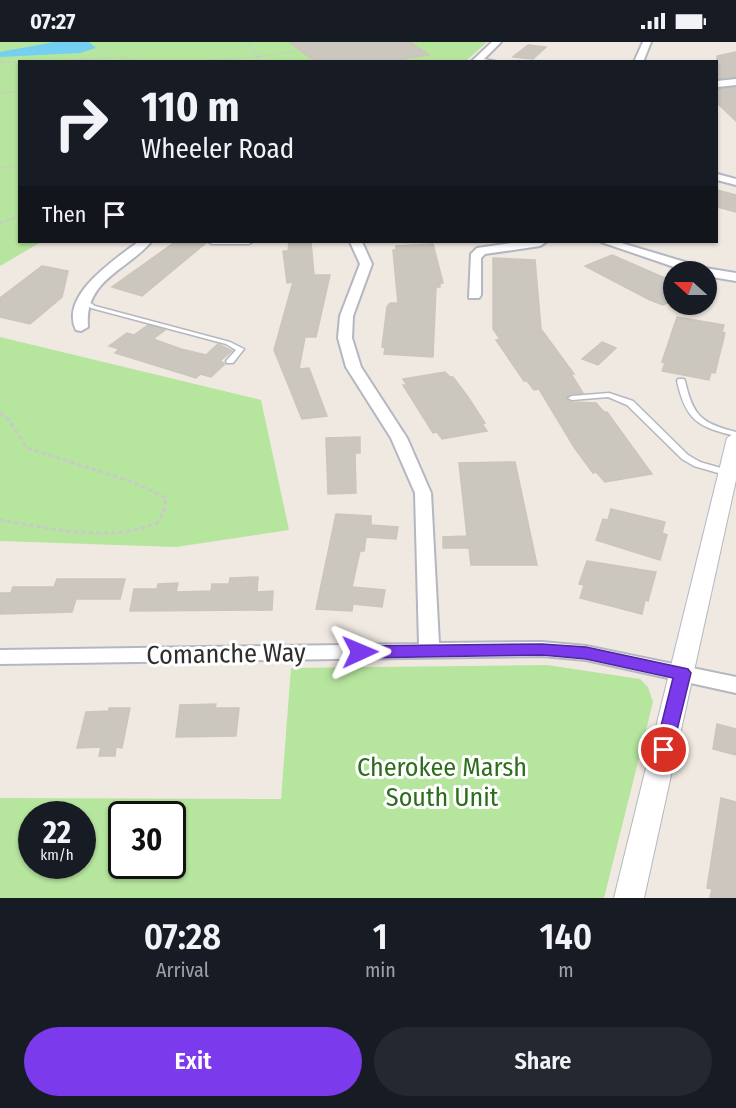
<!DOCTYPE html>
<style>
:root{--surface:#171b24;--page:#242831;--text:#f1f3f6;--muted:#9ea1a6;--accent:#7c3aed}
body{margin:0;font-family:"Fira Sans Condensed",sans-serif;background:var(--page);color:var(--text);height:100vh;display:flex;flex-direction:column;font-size:22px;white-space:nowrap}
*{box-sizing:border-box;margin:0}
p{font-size:20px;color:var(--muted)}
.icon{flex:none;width:33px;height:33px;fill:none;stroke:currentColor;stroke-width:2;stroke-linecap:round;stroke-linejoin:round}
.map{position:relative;height:856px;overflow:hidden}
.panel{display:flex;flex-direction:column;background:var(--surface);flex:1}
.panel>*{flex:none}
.top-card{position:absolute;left:18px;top:18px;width:700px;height:183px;border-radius:0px;box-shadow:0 2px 4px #0004;background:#171b24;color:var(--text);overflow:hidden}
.needle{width:39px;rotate:291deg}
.controls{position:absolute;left:663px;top:219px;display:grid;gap:12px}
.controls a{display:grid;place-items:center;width:54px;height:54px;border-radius:50%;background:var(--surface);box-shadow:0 2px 4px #0004;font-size:30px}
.speed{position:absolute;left:18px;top:759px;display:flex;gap:12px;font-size:30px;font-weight:700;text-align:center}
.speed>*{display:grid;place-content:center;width:78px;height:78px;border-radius:50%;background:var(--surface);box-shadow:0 2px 4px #0004;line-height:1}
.speed small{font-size:15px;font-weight:400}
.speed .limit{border:3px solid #111;border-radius:9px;background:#fff;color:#111}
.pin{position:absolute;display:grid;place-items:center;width:51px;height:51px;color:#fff;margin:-26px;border:3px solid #fff;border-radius:50%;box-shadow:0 2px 6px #0007}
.me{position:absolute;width:66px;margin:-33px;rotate:89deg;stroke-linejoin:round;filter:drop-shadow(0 0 4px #0008)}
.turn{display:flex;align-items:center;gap:21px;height:126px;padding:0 24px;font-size:27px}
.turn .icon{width:78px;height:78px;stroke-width:2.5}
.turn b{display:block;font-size:42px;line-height:51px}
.then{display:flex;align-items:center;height:57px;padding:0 24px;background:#0003;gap:12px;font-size:22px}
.eta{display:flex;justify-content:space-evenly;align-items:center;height:102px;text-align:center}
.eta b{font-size:36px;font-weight:600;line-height:42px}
.primary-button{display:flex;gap:12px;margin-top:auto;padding:12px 24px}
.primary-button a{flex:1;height:69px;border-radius:36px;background:var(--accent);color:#fff;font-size:24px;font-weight:600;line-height:69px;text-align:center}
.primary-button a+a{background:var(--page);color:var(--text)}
.status{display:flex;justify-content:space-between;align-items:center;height:42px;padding:0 30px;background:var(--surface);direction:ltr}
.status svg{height:16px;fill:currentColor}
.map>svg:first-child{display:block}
.green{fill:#b6e59e;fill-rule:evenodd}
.water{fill:#75cff0}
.building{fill:#cbc7bf;stroke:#cbc5ba;stroke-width:1.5}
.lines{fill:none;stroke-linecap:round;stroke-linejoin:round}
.service-casing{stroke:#b4b7c1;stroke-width:3}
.minor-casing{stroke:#b4b7c1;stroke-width:4}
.tertiary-casing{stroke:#b4b7c1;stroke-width:2}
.path-far2{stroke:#c9c9c9;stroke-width:1.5;stroke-dasharray:2 1.5;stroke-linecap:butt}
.path-far1{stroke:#c9c9c9;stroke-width:2;stroke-dasharray:4 2;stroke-linecap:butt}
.path{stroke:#c9c9c9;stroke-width:3;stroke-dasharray:4.5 3;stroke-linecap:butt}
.service{fill:#fff;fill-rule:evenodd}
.minor{fill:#fff;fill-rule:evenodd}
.tertiary{fill:#fff;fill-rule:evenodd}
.route{fill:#7c3aed;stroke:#51269a;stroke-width:1.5}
.labels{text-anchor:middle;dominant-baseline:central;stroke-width:6;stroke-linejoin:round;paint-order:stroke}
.near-street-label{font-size:26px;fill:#2e2e2e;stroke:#fff}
.near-park-label{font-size:26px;fill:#2c6e1b;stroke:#fff}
</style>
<div class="status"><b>07:27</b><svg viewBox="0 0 49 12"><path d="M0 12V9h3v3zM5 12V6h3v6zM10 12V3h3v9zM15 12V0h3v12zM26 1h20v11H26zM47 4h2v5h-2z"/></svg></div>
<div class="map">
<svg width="736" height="856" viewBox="0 0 736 856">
<rect width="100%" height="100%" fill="#efe9e1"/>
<g class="green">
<path d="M 0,0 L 487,0 L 465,20 L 20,20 L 20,200 L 41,200 L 0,224 Z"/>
<path d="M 0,295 L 261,358 L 289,488 L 176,505 L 0,499 Z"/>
<path d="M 547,623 L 640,637 L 648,645 L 653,660 L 604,856 L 0,856 L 0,756 L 281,757 L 291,626 ZM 82,772 L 82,824 L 32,824 L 32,772 ZM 172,772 L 172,824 L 122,824 L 122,772 Z"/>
</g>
<path class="water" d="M 54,0 L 89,0 L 96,6 L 80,11 L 0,15 L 0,10 Z"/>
<g class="building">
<path d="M 289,0 L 410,0 L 429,13 L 402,17 L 406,20 L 316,20 Z"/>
<path d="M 528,3 L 546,5 L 533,17 L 513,15 Z"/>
<path d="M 736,10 L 736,35 L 717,37 L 717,14 Z"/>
<path d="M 736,45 L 736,79 L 717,61 L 717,47 Z"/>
<path d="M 717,148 L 736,153 L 736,170 L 717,165 Z"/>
<path d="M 175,200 L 207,200 L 142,254 L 112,245 Z"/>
<path d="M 289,200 L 311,200 L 314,233 L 330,233 L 316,295 L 305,295 L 299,327 L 309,326 L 327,374 L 302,377 L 274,308 L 293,240 L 287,241 L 283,209 L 288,209 Z"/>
<path d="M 433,202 L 443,241 L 440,241 L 440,245 L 436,245 L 433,315 L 384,312 L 385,306 L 382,305 L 387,265 L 390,261 L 398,261 L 393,208 L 396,208 L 396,204 Z"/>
<path d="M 612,213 L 674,240 L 674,258 L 663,263 L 650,258 L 585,224 Z"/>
<path d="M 493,216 L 535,218 L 541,287 L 574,332 L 571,332 L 583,351 L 571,352 L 566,357 L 572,360 L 596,361 L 604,370 L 607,370 L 652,432 L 605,440 L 596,430 L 593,431 L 574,405 L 539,347 L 534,348 L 527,339 L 524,339 L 496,298 L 500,297 L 493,287 Z"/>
<path d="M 42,224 L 68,229 L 62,255 L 30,282 L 0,275 L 0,256 Z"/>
<path d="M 677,275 L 724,283 L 722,290 L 725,291 L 715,331 L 711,330 L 709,338 L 662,329 L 665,321 L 662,320 Z"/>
<path d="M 148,283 L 165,288 L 153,297 L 181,307 L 206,313 L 218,302 L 232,309 L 220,319 L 225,322 L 211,335 L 200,332 L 196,336 L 115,311 L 119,307 L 109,304 L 127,291 L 134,293 Z"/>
<path d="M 602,300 L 616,306 L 598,323 L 582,317 Z"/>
<path d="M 445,330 L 450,335 L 453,335 L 468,355 L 485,381 L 482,382 L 487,389 L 442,397 L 437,390 L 433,391 L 403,343 L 407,343 L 403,337 Z"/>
<path d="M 360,395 L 360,411 L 355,411 L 356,451 L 328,452 L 326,396 Z"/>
<path d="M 515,420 L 537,523 L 471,523 L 469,506 L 443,506 L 443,495 L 467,494 L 459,421 Z"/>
<path d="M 611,467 L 665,480 L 662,491 L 667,493 L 660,518 L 596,498 L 603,477 L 608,478 Z"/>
<path d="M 336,472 L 371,474 L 371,483 L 398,485 L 396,497 L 366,495 L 364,509 L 360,509 L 352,545 L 385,548 L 382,565 L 353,562 L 352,569 L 316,567 Z"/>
<path d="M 587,519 L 656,530 L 648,559 L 645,558 L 642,572 L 580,556 L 584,543 L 579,542 Z"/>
<path d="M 258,535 L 257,550 L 273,549 L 272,568 L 130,569 L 134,547 L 157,547 L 158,542 L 178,541 L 176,550 L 211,549 L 212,542 L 229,542 L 230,536 Z"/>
<path d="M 57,537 L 125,537 L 120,557 L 76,557 L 72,570 L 0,572 L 0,551 L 11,551 L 13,545 L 54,545 Z"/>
<path d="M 216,662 L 215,666 L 239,666 L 236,694 L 176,695 L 180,663 Z"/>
<path d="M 109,666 L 130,666 L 122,706 L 116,705 L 115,714 L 99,714 L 101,705 L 77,706 L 86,670 L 109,669 Z"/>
<path d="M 717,682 L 736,687 L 736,713 L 713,707 Z"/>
<path d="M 721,756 L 736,760 L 736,856 L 710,856 L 712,847 L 707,846 Z"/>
</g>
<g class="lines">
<defs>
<g id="service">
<path d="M 477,16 L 495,19 L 497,20 L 475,18 L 475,17 Z"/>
<path d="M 209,200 L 252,200 L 249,202 L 212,202 Z"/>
<path d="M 83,256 L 95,264 L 230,300 L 244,307 L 233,321 L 227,321 L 226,319 L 236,308 L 226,302 L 91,266 L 81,259 L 80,258 Z"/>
<path d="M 678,337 L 684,337 L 685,339 C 693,374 701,381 736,390 L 736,394 C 698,385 686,379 677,339 Z"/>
<path d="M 609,351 L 633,359 L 688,413 L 700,420 L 731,429 L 732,431 L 728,433 L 725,433 L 694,424 L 682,417 L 627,363 L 608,355 L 572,358 L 568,356 L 572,354 Z"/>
</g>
<g id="minor">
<path d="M 492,0 L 501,0 L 481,20 L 471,20 Z"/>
<path d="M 643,0 L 651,0 L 643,20 L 634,20 Z"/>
<path d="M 736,37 L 736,43 L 717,45 L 717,39 Z"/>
<path d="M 717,132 L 736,137 L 736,143 L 717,138 Z"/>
<path d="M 138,200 L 151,200 C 126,229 84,238 88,285 L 81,289 L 76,288 C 59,253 116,217 138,200 Z"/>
<path d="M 350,200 L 362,200 L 372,222 L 353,274 L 352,296 L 361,325 L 407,396 L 431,451 L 439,601 L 542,600 L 586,604 L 736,635 L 736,651 L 586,618 L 542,614 L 0,622 L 0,608 L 419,602 L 415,451 L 391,396 L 346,325 L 338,296 L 340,274 L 360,222 Z"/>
<path d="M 519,200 L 546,200 L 540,204 L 485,212 L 481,216 L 481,253 L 479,256 L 469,256 L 471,212 L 477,206 Z"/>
<path d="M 601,200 L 618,200 L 705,226 L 736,231 L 736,239 L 706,234 L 706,230 L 689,230 Z"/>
</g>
<path id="tertiary" d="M 736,390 L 736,438 L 644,856 L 614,856 L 727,396 Z"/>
</defs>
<use href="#service" class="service-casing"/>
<use href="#minor" class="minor-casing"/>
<use href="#tertiary" class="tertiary-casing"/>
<g class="path-far2">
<path d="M 248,0 L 262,20"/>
<path d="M 0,20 L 20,20"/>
<path d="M 30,20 L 123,15 L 139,20"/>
<path d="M 179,20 L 256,15 L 296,9"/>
<path d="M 0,51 L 20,49"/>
<path d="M 0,126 L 20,123"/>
</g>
<path class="path-far1" d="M 0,181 L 20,174"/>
<path class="path" d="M 0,371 L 8,377 L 27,406 L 133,440 L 166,456 L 164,470 L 157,481 C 109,501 49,486 0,478"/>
<use href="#service" class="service"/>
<use href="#minor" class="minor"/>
<use href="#tertiary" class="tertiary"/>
</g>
<path class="route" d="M 542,602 L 586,605 L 688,627 L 691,631 L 671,713 L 664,715 L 658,713 L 655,708 L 673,636 L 586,617 L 542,613 L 360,616 L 352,610 L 360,604 Z"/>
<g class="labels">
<g class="near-street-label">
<text transform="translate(226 612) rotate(-1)">Comanche Way</text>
</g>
<g class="near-park-label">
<text x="442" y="725">Cherokee Marsh<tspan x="442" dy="30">South Unit</tspan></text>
</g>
</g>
</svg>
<div class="controls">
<a><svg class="needle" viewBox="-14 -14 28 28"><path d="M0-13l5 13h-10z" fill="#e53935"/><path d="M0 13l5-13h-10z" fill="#9ea1a6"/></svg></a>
</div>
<div class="speed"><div>22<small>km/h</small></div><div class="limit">30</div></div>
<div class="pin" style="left:664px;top:708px;background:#d93025"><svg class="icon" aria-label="arrive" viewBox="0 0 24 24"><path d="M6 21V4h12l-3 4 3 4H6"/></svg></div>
<svg class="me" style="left:360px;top:610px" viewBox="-20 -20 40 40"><path d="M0-17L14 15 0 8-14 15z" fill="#7c3aed" stroke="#fff" stroke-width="4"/></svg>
<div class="top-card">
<div class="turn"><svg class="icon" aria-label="right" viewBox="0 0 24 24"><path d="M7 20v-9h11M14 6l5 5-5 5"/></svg><div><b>110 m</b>Wheeler Road</div></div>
<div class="then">Then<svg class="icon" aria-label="arrive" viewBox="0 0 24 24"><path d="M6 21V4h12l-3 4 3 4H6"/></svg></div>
</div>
</div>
<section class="panel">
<div class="eta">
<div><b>07:28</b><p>Arrival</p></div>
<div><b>1</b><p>min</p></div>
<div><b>140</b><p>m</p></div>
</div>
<div class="primary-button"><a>Exit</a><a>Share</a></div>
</section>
